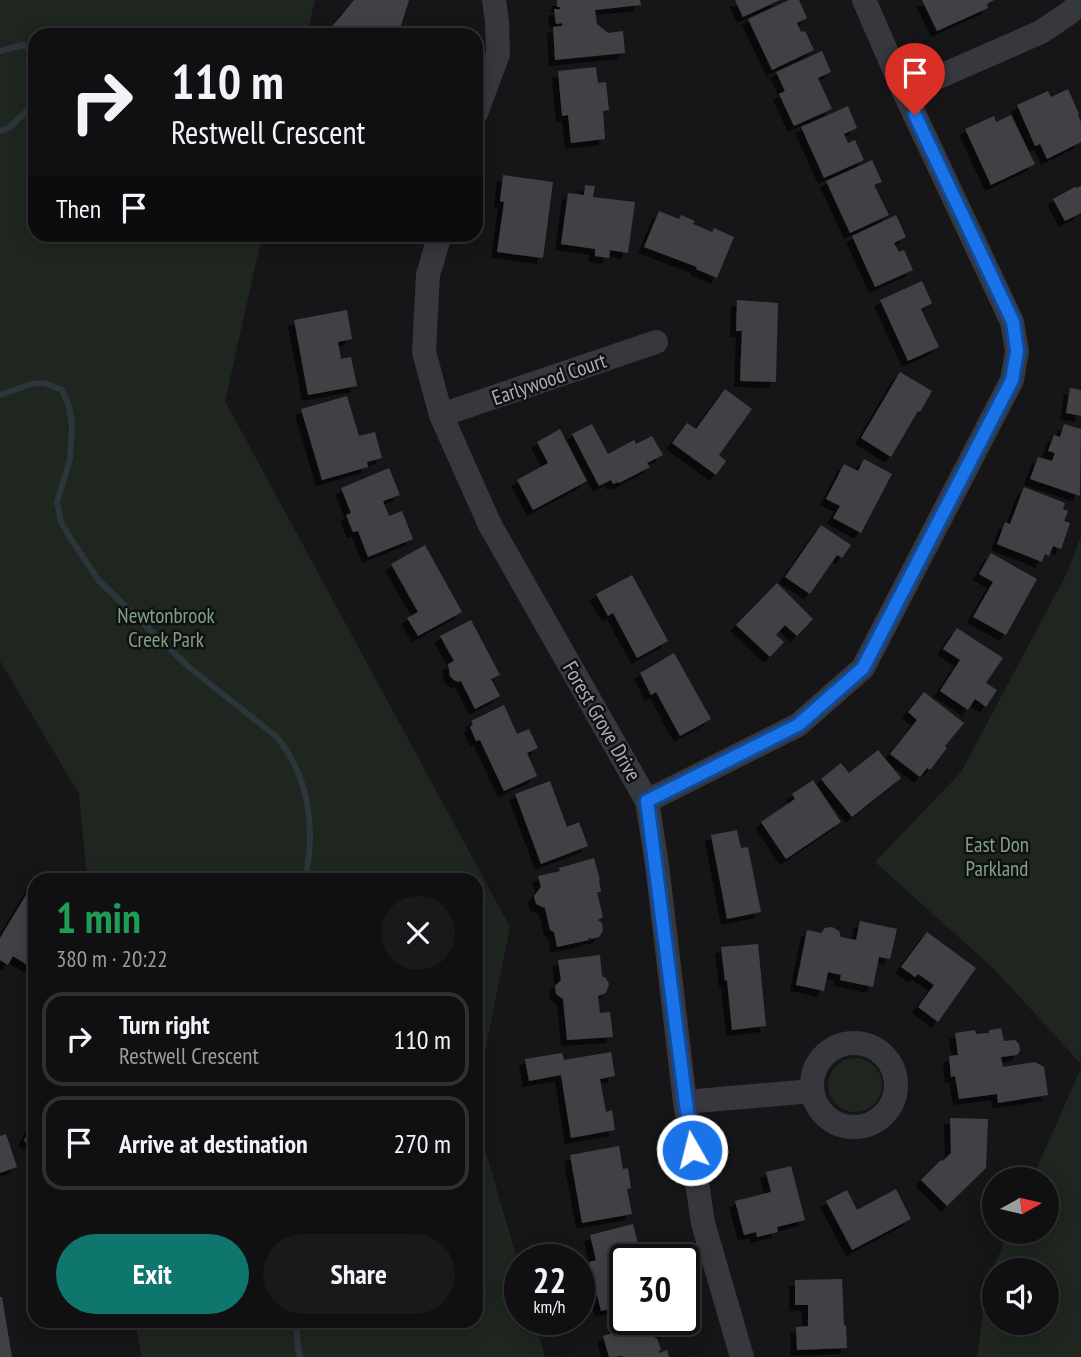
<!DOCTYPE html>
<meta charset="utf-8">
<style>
:root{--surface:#101012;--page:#19191b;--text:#f1f3f6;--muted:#9c9d9f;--line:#303032;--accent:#0f766e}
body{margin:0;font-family:"PT Sans Narrow",sans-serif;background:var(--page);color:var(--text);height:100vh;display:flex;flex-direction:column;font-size:26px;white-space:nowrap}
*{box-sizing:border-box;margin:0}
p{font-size:23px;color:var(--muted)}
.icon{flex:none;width:38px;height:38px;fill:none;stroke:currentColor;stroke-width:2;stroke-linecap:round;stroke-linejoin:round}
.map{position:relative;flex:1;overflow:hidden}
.sheet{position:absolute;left:28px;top:873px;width:455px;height:455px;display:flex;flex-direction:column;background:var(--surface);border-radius:21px;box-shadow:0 4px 18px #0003,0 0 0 2px var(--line)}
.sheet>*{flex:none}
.hud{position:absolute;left:28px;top:28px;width:455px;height:214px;border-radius:21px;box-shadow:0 4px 18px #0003,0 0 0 2px var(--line);background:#101012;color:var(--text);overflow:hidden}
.needle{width:46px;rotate:82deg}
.fabs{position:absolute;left:982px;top:1167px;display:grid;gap:14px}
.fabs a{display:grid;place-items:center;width:77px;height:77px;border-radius:50%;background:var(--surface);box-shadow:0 4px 18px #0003,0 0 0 2px var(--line);font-size:35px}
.speed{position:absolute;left:504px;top:1244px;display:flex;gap:14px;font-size:35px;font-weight:700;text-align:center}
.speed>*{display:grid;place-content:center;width:91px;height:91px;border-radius:50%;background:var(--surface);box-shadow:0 4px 18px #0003,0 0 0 2px var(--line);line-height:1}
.speed small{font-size:18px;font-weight:400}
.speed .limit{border:4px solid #111;border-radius:10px;background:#fff;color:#111}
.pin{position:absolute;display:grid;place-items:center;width:60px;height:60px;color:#fff;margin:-72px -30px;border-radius:50% 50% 50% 0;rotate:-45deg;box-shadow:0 0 7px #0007}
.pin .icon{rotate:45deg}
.me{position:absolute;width:77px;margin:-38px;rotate:352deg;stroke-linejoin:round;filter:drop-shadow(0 0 5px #0008)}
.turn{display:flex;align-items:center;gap:24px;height:147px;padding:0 28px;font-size:32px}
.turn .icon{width:91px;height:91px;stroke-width:2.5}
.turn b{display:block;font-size:49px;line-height:60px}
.then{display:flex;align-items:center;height:66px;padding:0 28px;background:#0003;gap:14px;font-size:26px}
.round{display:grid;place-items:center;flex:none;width:74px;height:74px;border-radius:37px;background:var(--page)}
.headline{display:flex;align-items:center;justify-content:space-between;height:119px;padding:0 28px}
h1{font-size:42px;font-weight:700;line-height:52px;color:#1e9e55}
.action{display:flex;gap:14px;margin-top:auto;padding:14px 28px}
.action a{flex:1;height:80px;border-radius:42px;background:var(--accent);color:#fff;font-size:28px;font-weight:700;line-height:80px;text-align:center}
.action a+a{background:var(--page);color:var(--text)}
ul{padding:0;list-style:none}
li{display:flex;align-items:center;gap:21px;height:94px;margin:0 14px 10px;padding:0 14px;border:4px solid var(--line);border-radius:21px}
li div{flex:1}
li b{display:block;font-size:26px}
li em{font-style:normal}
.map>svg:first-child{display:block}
.green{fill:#1e261f;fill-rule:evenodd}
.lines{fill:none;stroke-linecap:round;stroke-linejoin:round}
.stream{stroke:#2c353c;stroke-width:6}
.building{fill:#404145;filter:url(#shadow)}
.street{stroke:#37383d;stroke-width:24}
.route-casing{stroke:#114b97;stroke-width:18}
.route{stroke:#1a73e8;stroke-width:12}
.labels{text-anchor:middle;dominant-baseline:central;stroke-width:5;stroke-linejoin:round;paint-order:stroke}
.street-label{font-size:21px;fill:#a8adb8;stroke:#111113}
.park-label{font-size:21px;fill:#7fa381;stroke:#111113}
</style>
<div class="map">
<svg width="1081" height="1357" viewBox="0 0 1081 1357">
<defs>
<filter id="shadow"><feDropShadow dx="-6" dy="6" stdDeviation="0" flood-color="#0009"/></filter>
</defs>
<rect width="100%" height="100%" fill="#161618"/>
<g class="green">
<path d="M 0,0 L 315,0 L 307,35 L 35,35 L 35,234 L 262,235 L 225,401 L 510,927 L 476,1098 L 476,880 L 87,880 L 79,794 L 0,661 Z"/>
<path d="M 1081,536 L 1081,1064 L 994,969 L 875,862 L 961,772 L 1067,573 Z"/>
<circle cx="855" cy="1085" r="27"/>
<path d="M 1081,1068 L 1081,1357 L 977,1357 L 987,1282 L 1009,1232 L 1046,1232 L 1046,1180 L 1032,1179 ZM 994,1270 L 1046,1270 L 1046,1323 L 994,1323 Z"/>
<path d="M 476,1118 L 520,1269 L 520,1320 L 535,1320 L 545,1357 L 142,1357 L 135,1321 L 476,1321 Z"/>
</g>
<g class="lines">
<g class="stream">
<path d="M 0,51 L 23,45 L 35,51"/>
<path d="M 0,131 L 10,127 L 28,110 L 35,88"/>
<path d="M 0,395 L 31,384 L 44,383 L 62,390 L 69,406 L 72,425 L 70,459 L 57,502 L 61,522 L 71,539 L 99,581 L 190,668 L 277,737 C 310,778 316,831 305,880"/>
<path d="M 296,1321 L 298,1349 L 300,1357"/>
</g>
</g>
<g class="building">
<path d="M 354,0 L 409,0 L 398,35 L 325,35 Z"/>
<path d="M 557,0 L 640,0 L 641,5 L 595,10 L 597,24 L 608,33 L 623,31 L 625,53 L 555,60 L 553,27 L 562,26 L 562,23 L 556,24 L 554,9 L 560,9 L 560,7 L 557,7 Z"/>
<path d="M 735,0 L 780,0 L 743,17 Z"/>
<path d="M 789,0 L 799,0 L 807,18 L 797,23 L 801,32 L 805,31 L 814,50 L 772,70 L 748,19 Z"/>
<path d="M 922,0 L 994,0 L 987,4 L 988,8 L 937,31 Z"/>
<path d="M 822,51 L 831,72 L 818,78 L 832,109 L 794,126 L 779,94 L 785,91 L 776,72 Z"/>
<path d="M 596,67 L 598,83 L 606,82 L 609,110 L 603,111 L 605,139 L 571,143 L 568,115 L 562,116 L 558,71 Z"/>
<path d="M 1068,89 L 1079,114 L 1078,115 L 1081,122 L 1081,142 L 1047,159 L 1040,144 L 1035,146 L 1017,105 L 1048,91 L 1051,97 Z"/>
<path d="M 848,106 L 857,128 L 844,134 L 848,143 L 855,140 L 864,160 L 824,178 L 801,127 Z"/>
<path d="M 1011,115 L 1035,164 L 991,185 L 965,129 L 994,116 L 996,122 Z"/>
<path d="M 872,160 L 882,182 L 874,185 L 889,215 L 850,233 L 826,181 Z"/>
<path d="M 503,175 L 553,182 L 543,258 L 497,252 L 504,202 L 500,201 Z"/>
<path d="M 585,185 L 595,186 L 593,197 L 635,202 L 628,253 L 610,250 L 609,258 L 595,256 L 595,249 L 561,244 L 568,193 L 584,195 Z"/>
<path d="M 1081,186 L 1081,213 L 1065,221 L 1053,199 L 1075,187 L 1076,188 Z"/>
<path d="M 659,211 L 679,219 L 681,215 L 695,221 L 693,224 L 712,232 L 714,228 L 734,237 L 717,278 L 696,269 L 697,267 L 644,247 Z"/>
<path d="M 896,215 L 906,237 L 894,243 L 899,252 L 904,250 L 913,270 L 875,287 L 852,236 Z"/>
<path d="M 922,281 L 932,303 L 921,309 L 939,347 L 908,361 L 880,300 Z"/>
<path d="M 737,300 L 778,303 L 776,382 L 740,381 L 742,331 L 736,331 Z"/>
<path d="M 347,310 L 352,339 L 338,342 L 341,359 L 351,357 L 357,386 L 308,395 L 294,320 Z"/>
<path d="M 900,372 L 932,391 L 920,412 L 918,411 L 891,457 L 861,438 Z"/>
<path d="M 1070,388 L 1081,390 L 1081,416 L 1066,413 Z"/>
<path d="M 725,389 L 752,409 L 719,455 L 726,461 L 716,475 L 672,443 L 687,423 L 696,429 Z"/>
<path d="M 347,396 L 359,436 L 375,432 L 382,458 L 367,462 L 368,467 L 322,480 L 301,409 Z"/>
<path d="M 592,424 L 608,454 L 634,440 L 636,444 L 652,436 L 663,455 L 647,463 L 650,467 L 619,483 L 618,482 L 613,484 L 611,480 L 599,486 L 572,434 Z"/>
<path d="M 1064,424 L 1081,429 L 1080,496 L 1030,479 L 1038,457 L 1052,461 L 1055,453 L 1048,451 L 1054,435 L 1060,437 Z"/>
<path d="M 560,429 L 587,481 L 533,510 L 517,480 L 548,463 L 537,442 Z"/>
<path d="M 864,459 L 892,474 L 861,533 L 833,518 L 840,506 L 826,499 L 844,464 L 858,471 Z"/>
<path d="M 389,468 L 400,495 L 383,501 L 389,516 L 402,511 L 413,539 L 368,557 L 358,531 L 353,532 L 346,515 L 351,513 L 341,488 Z"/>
<path d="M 1024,487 L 1065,503 L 1063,509 L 1068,511 L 1064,521 L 1070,523 L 1061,549 L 1053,546 L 1049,556 L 1045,554 L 1042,562 L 997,544 L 1005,522 L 1010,524 Z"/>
<path d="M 821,525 L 851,545 L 842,558 L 837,555 L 810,594 L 785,577 Z"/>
<path d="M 425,545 L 462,612 L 418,636 L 407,618 L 418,612 L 391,564 Z"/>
<path d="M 991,553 L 1037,579 L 1006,635 L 973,617 L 993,582 L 979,574 Z"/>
<path d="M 632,575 L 668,641 L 637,658 L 613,613 L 608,616 L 596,594 Z"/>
<path d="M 777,583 L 813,619 L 797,636 L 785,625 L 776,635 L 784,642 L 770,657 L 736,625 Z"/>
<path d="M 471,620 L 500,675 L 491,679 L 500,696 L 475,709 L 461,681 L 458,682 L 454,680 L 450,676 L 448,664 L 454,661 L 440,636 Z"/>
<path d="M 957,628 L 1003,658 L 986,683 L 997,690 L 986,707 L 975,699 L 968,710 L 940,691 L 960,660 L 943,649 Z"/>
<path d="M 674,653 L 711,719 L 680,736 L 656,692 L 651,695 L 640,673 Z"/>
<path d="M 924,692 L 964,723 L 945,746 L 947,748 L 930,770 L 927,768 L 920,777 L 890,754 L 917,720 L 908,712 Z"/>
<path d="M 504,705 L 517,734 L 529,729 L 538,748 L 527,753 L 537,776 L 504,791 L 480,740 L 476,741 L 470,727 L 473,724 L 471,721 Z"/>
<path d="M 878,750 L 901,778 L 852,817 L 821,779 L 841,763 L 849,773 Z"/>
<path d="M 813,780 L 841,822 L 786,859 L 761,822 L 795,799 L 792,794 Z"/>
<path d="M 550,781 L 567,827 L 579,822 L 588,846 L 541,864 L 515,794 Z"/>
<path d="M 737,830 L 741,848 L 748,847 L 761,912 L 727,919 L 711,835 Z"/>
<path d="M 594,858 L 600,880 L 599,881 L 601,892 L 597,892 L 603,917 L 598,920 L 602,923 L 603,931 L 599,937 L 591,939 L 588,937 L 589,940 L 557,947 L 554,932 L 550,930 L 545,908 L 536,904 L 534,896 L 541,887 L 538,876 L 560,871 L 559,868 Z"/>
<path d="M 35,880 L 35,917 L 30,925 L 35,928 L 35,970 L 13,956 L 8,965 L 0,960 L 0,938 Z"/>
<path d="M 860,921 L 897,929 L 890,959 L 879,957 L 873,987 L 840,980 L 841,975 L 828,972 L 824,991 L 796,985 L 807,930 L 821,933 L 825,928 L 832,927 L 839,931 L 841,937 L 856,940 Z"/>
<path d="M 927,932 L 976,968 L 938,1022 L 918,1007 L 934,985 L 918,974 L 915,977 L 901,967 Z"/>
<path d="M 758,944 L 766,1026 L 732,1030 L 727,980 L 725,981 L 721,947 Z"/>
<path d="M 600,955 L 602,976 L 606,978 L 609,984 L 606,993 L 598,996 L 600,1013 L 610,1012 L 613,1037 L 567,1040 L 563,999 L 556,994 L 555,986 L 561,980 L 558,960 Z"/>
<path d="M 1001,1028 L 1004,1041 L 1015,1040 L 1019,1044 L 1020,1051 L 1017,1055 L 1001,1057 L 1003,1067 L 1035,1062 L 1044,1067 L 1048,1095 L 998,1103 L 997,1094 L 959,1099 L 955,1076 L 951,1077 L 949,1056 L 958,1055 L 955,1033 L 975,1030 L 976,1034 L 989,1033 L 989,1030 Z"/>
<path d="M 611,1052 L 615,1076 L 600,1079 L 606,1112 L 612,1110 L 615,1130 L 571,1138 L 561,1075 L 529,1081 L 525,1059 L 562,1053 L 564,1060 Z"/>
<path d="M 35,1117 L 35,1146 L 24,1141 Z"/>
<path d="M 950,1118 L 988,1119 L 986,1168 L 947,1206 L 921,1180 L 941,1160 L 943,1161 L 951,1153 Z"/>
<path d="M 6,1134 L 17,1167 L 0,1173 L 0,1136 Z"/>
<path d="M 619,1146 L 623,1169 L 628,1168 L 631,1188 L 627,1189 L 632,1214 L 582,1223 L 570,1155 Z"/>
<path d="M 791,1166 L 805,1220 L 777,1227 L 778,1232 L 757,1237 L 756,1232 L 744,1235 L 735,1201 L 771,1192 L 766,1172 Z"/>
<path d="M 896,1189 L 911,1219 L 852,1250 L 826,1201 L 847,1190 L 857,1210 Z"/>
<path d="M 633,1224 L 639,1248 L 636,1249 L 639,1260 L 625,1260 L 625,1305 L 601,1311 L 589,1262 L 596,1260 L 590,1235 Z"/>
<path d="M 842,1279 L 844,1326 L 846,1325 L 847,1348 L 797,1350 L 796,1327 L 808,1326 L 808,1305 L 795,1305 L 795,1280 Z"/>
<path d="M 0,1297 L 2,1297 L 12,1357 L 0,1357 Z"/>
<path d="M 625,1317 L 625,1320 L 663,1320 L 667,1333 L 654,1337 L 655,1338 L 657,1338 L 661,1350 L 659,1351 L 659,1353 L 667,1350 L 669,1357 L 623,1357 L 623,1356 L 609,1357 L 603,1336 L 616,1332 L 613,1320 Z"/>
</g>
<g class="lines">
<g class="street">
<path d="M 904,92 L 1041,32 L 1069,13 L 1081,3"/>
<path d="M 476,113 L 498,54 L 497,22 L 494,0"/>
<path d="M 440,234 L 428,275 L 424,352 L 441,415 L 490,525 L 647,801 L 657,865 L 685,1102 L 703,1223 L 742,1357"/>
<path d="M 441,415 L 656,342"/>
<path d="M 647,801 L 798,725 L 863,668 L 1012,380 L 1017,351 L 1012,322 L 904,92 L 864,0"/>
<circle cx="854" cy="1085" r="42"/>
<path d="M 685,1102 L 812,1091"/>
</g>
</g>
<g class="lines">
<defs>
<path id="route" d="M 692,1150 L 647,801 L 798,725 L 863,668 L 1012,380 L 1017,351 L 1013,322 L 915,115"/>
</defs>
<use href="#route" class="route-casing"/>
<use href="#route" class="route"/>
</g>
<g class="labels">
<g class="street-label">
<text transform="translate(549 379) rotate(-19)">Earlywood Court</text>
<text transform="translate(602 721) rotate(60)">Forest Grove Drive</text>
</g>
<g class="park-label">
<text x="166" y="615">Newtonbrook<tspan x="166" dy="24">Creek Park</tspan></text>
<text x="997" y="844">East Don<tspan x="997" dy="24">Parkland</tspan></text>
</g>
</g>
</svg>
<div class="fabs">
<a><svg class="needle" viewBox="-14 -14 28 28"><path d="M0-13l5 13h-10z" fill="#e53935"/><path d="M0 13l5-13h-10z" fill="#9c9d9f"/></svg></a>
<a><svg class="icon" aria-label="sound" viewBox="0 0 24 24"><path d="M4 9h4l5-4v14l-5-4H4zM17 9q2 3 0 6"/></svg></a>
</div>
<div class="speed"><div>22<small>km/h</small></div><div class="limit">30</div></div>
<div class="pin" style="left:915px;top:115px;background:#d93025"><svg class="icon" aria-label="arrive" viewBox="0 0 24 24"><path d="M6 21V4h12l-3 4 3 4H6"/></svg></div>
<svg class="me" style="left:692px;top:1150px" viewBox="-20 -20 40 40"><circle r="17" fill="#1a73e8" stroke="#fff" stroke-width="3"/><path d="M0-11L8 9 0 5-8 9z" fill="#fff"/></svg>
<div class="hud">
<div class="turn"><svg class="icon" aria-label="right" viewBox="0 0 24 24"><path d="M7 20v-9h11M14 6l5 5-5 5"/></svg><div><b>110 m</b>Restwell Crescent</div></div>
<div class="then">Then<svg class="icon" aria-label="arrive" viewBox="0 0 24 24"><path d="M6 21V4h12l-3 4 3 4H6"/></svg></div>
</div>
<section class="sheet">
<div class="headline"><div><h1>1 min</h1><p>380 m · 20:22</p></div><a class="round"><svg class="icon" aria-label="close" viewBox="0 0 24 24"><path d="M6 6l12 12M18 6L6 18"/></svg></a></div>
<ul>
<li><svg class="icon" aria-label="right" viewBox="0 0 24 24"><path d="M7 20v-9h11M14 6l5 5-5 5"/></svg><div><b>Turn right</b><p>Restwell Crescent</p></div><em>110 m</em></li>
<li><svg class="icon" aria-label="arrive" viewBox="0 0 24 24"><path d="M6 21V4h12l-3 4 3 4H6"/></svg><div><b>Arrive at destination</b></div><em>270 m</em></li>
</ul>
<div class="action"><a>Exit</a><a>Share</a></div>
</section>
</div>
